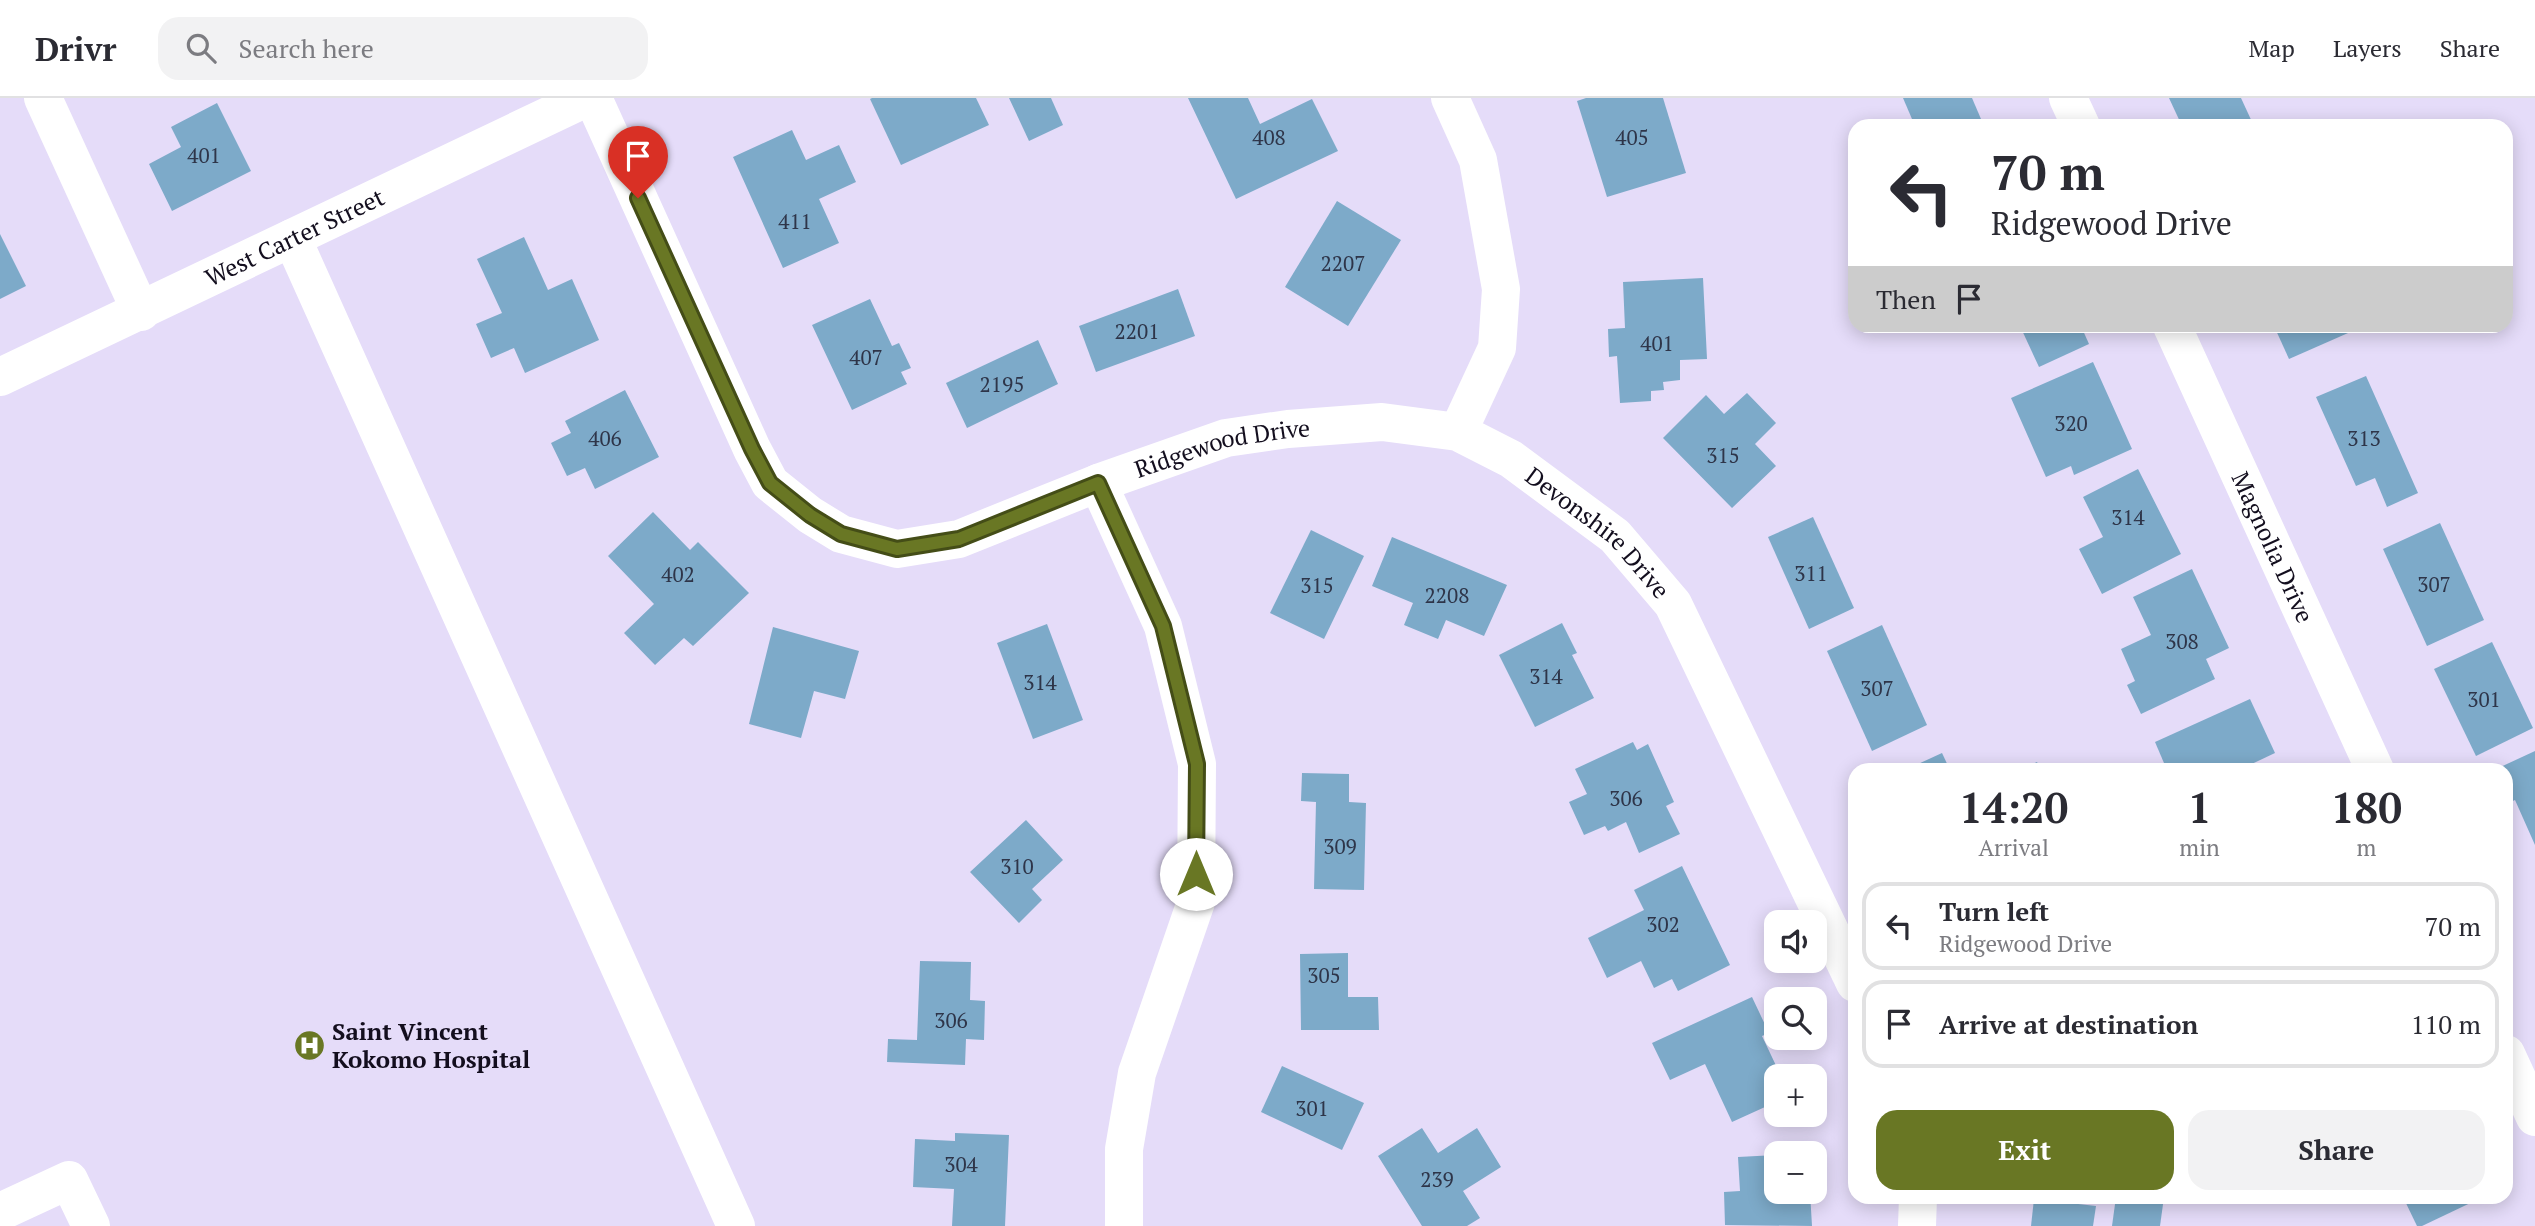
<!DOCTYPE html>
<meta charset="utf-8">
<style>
:root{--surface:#fff;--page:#f2f2f3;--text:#2b2b33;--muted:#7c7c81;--line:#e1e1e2;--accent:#697724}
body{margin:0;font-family:"PT Serif",serif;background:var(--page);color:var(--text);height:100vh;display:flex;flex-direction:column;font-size:26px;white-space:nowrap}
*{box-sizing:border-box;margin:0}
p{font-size:23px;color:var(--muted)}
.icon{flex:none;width:38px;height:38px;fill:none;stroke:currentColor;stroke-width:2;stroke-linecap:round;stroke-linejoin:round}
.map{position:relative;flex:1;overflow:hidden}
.drawer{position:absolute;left:1848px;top:665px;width:665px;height:441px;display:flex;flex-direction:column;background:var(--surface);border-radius:21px;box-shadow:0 4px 18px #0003}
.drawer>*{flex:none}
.hud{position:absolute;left:1848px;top:21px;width:665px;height:214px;border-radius:21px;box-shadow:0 4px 18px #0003;background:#fff;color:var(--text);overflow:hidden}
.controls{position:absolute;left:1764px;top:812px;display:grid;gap:14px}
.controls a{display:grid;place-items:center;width:63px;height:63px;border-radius:14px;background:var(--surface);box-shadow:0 4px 18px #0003;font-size:35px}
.pin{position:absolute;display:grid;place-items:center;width:60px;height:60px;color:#fff;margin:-72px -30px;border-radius:50% 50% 50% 0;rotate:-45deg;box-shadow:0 0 7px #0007}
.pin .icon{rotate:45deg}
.me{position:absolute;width:77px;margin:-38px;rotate:0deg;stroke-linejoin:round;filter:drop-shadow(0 0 5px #0008)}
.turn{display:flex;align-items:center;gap:24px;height:147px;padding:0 28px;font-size:32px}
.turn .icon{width:91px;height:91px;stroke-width:2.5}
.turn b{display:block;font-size:49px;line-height:60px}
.then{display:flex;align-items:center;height:66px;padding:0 28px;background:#0003;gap:14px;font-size:26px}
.eta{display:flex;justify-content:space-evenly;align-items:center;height:119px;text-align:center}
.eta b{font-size:42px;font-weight:800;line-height:49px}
.button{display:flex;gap:14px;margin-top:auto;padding:14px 28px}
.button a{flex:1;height:80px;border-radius:21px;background:var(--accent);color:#fff;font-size:28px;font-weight:800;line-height:80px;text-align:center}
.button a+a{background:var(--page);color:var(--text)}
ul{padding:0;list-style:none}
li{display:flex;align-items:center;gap:21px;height:88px;margin:0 14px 10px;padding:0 14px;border:4px solid var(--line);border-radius:21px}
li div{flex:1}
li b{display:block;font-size:26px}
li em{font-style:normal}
header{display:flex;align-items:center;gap:42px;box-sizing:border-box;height:98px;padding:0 35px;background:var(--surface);border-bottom:2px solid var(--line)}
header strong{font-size:33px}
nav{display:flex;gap:38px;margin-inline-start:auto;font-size:24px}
.search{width:490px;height:63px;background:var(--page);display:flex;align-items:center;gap:18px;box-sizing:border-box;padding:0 24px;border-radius:21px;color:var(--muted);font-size:26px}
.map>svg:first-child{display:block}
.building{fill:#7daac9}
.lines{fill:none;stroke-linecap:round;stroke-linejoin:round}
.minor{stroke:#fff;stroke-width:38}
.route-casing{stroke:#444d17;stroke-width:18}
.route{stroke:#697724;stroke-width:12}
.labels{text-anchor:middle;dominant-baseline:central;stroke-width:7;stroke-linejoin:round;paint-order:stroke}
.number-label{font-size:21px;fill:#2e3549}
.street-label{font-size:24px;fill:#130e1e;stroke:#e5dcf9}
.poi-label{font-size:24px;font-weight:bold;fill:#130e1e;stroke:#e5dcf9;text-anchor:start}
</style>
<header>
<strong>Drivr</strong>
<div class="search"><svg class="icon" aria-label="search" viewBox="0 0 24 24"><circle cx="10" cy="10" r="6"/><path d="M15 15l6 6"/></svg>Search here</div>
<nav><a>Map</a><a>Layers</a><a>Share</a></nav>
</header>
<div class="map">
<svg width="2535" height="1128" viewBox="0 0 2535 1128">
<rect width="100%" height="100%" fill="#e5dcf9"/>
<g class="building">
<path d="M 872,0 L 976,0 L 989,27 L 901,67 L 870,1 Z"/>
<path d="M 1009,0 L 1051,0 L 1063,27 L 1029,43 Z"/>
<path d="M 1188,0 L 1248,0 L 1260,26 L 1312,1 L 1338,53 L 1236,101 Z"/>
<path d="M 1586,0 L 1663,0 L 1686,75 L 1607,99 L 1577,3 Z"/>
<path d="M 1903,0 L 1972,0 L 1984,28 L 1915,28 Z"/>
<path d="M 2169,0 L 2241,0 L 2253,26 L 2249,28 L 2182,28 Z"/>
<path d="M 217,5 L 251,73 L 172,113 L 149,66 L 181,49 L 171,29 Z"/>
<path d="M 792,32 L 806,62 L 839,47 L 856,84 L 819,101 L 839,145 L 783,170 L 733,59 Z"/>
<path d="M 1337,103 L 1401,142 L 1348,228 L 1285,189 Z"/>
<path d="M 0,136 L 26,188 L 0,201 Z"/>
<path d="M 524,139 L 548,192 L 572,181 L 599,242 L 525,275 L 514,250 L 491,260 L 476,226 L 502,215 L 477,161 Z"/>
<path d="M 1703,180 L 1707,261 L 1680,262 L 1680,282 L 1663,284 L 1664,292 L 1651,293 L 1651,303 L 1620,305 L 1617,258 L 1609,259 L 1608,231 L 1625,230 L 1623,184 Z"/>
<path d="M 1178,191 L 1195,238 L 1096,274 L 1079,228 Z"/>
<path d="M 870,201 L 892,248 L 899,245 L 911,270 L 901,274 L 907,286 L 852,312 L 812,227 Z"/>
<path d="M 2020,228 L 2081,228 L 2089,246 L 2039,269 Z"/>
<path d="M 2274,228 L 2364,228 L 2289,261 Z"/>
<path d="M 1038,242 L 1058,286 L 967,330 L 946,285 Z"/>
<path d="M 2093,264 L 2132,351 L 2074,377 L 2071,368 L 2046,379 L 2011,300 Z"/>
<path d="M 2366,278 L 2418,395 L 2387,409 L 2375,380 L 2356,388 L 2316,299 Z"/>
<path d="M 625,292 L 659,359 L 595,391 L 585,370 L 567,378 L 551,345 L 571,335 L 565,323 Z"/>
<path d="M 1747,295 L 1776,325 L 1755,346 L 1776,368 L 1732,410 L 1663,340 L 1706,297 L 1724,316 Z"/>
<path d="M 2138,371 L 2181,456 L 2102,496 L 2079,451 L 2103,439 L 2083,399 Z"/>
<path d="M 653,414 L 690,452 L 698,444 L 749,495 L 693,548 L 684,540 L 655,567 L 624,535 L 654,506 L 608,458 Z"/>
<path d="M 1813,419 L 1854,510 L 1809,531 L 1768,439 Z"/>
<path d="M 2440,425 L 2484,522 L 2427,548 L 2383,451 Z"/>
<path d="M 1311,432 L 1364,458 L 1324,541 L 1270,515 Z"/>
<path d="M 1392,439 L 1507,487 L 1484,538 L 1446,522 L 1438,541 L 1404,527 L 1413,505 L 1372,488 Z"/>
<path d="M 2192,471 L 2229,550 L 2206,561 L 2215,581 L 2141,616 L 2127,587 L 2135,583 L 2121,551 L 2151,537 L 2133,499 Z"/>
<path d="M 1562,525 L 1577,555 L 1572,557 L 1594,600 L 1535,629 L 1499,557 Z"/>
<path d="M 1047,526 L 1083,622 L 1033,641 L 997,545 Z"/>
<path d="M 1882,527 L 1927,627 L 1872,653 L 1827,553 Z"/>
<path d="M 773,529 L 859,553 L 845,601 L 814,593 L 801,640 L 749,626 Z"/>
<path d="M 2492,544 L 2533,630 L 2476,658 L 2434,571 Z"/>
<path d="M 2250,601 L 2275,655 L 2239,672 L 2167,672 L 2155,644 Z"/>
<path d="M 1633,644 L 1637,652 L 1648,646 L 1674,704 L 1666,708 L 1680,736 L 1639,755 L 1626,724 L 1608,733 L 1605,728 L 1584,737 L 1569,704 L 1587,696 L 1575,671 Z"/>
<path d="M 2535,653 L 2535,747 L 2515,702 L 2506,706 L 2506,672 L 2494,672 Z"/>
<path d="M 1942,655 L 1950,672 L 1905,672 Z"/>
<path d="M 2037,664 L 2041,672 L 2019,672 Z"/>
<path d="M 1302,675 L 1349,676 L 1349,704 L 1366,705 L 1364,792 L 1314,791 L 1316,704 L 1301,703 Z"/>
<path d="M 1026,722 L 1063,762 L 1032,791 L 1042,802 L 1019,825 L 970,774 Z"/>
<path d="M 1682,768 L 1730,867 L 1678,893 L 1672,881 L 1654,890 L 1641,863 L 1607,880 L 1588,840 L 1644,812 L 1634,792 Z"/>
<path d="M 1348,855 L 1348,899 L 1378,899 L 1379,932 L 1301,932 L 1300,856 Z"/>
<path d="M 920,863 L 971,864 L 970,902 L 985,903 L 984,942 L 966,941 L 965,967 L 887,964 L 888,941 L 917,942 Z"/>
<path d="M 1752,899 L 1769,935 L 1762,938 L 1781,978 L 1776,978 L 1776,1004 L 1732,1024 L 1705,966 L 1670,982 L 1652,945 Z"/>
<path d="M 1282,968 L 1364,1005 L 1342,1052 L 1261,1014 Z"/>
<path d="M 1422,1030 L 1438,1055 L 1477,1030 L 1501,1069 L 1463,1093 L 1480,1120 L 1467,1128 L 1422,1128 L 1378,1058 Z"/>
<path d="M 955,1035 L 1009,1037 L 1005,1128 L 952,1128 L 954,1091 L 913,1089 L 915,1041 L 955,1043 Z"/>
<path d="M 1776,1057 L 1776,1094 L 1810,1094 L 1812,1128 L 1725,1127 L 1724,1094 L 1740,1093 L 1738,1059 Z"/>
<path d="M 2116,1099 L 2164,1099 L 2160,1128 L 2112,1128 Z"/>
<path d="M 2403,1099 L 2483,1099 L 2422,1128 L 2417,1128 Z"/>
<path d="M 2034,1101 L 2096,1108 L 2093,1128 L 2031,1128 Z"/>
</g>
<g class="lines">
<g class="minor">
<path d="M 43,0 L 141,214"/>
<path id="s1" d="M 593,0 L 752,351 L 770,385 L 810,417 L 841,436 L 897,451 L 959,441 L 1098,385 L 1226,340 L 1288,331 L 1382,324 L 1458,334 L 1511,361 L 1615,438 L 1673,506 L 1855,885"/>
<path d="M 1450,0 L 1478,62 L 1501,191 L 1497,250 L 1458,334"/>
<path d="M 2068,0 L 2081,28"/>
<path d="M 292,140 L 736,1128"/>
<path id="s2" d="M 2172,228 L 2375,672"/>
<path id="s3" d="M 0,279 L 586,0"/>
<path d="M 1098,385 L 1163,528 L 1197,666 L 1196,804 L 1137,975 L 1124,1051 L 1124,1128"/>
<path d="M 2506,956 L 2535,1019"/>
<path d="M 0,1114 L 69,1082 L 91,1128"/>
<path d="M 1917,1128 L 1918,1099"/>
</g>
</g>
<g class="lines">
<defs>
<path id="route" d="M 638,100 L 752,351 L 770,385 L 810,417 L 841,436 L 897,451 L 959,441 L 1098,385 L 1163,528 L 1197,666 L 1196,776"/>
</defs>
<use href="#route" class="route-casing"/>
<use href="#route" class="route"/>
</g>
<defs>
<symbol id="hospital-disc" viewBox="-11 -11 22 22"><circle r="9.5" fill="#697724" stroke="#e5dcf9"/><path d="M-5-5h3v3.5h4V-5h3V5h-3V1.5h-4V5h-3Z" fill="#fff"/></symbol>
</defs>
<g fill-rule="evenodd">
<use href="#hospital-disc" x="292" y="930" width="35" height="35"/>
</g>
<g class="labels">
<g class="number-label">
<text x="1269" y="39">408</text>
<text x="1632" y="39">405</text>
<text x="204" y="57">401</text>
<text x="795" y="123">411</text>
<text x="1343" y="165">2207</text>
<text x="1137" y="233">2201</text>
<text x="1657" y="245">401</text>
<text x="866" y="259">407</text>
<text x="1002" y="286">2195</text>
<text x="2071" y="325">320</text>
<text x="605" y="340">406</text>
<text x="2364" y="340">313</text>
<text x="1723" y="357">315</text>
<text x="2128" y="419">314</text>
<text x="1811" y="475">311</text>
<text x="678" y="476">402</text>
<text x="2434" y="486">307</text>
<text x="1317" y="487">315</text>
<text x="1447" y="497">2208</text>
<text x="2182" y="543">308</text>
<text x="1546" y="578">314</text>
<text x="1040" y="584">314</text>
<text x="1877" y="590">307</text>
<text x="2484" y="601">301</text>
<text x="1626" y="700">306</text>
<text x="1340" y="748">309</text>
<text x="1017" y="768">310</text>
<text x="1663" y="826">302</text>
<text x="1324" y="877">305</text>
<text x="951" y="922">306</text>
<text x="1312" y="1010">301</text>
<text x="961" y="1066">304</text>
<text x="1437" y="1081">239</text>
</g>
<g class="street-label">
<text stroke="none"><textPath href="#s3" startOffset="326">West Carter Street</textPath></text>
<text stroke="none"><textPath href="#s1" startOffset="912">Ridgewood Drive</textPath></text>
<text stroke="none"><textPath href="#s1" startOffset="1325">Devonshire Drive</textPath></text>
<text stroke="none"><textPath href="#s2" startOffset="243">Magnolia Drive</textPath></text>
</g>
<g class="poi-label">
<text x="332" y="933">Saint Vincent<tspan x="332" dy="28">Kokomo Hospital</tspan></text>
</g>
</g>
</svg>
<div class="controls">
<a><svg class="icon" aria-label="sound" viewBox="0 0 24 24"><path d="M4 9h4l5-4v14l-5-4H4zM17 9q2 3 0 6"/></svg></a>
<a><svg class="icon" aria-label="search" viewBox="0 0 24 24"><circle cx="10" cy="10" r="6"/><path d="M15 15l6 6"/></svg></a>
<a>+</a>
<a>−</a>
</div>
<div class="pin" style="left:638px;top:100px;background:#d93025"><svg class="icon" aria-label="arrive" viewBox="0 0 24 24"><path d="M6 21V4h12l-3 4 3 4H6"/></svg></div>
<svg class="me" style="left:1196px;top:776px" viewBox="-20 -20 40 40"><circle r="19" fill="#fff"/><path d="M0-13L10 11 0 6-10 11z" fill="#697724"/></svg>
<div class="hud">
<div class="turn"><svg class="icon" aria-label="left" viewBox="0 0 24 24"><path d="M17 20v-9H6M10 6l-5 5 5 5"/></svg><div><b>70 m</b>Ridgewood Drive</div></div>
<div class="then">Then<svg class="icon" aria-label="arrive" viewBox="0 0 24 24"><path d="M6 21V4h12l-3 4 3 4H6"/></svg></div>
</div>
<section class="drawer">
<div class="eta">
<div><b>14:20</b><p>Arrival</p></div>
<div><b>1</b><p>min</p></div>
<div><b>180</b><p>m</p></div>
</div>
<ul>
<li><svg class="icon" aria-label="left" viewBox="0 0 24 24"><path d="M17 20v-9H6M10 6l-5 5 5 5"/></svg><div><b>Turn left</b><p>Ridgewood Drive</p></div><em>70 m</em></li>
<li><svg class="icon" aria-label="arrive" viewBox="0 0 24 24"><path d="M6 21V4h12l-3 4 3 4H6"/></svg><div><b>Arrive at destination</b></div><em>110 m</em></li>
</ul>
<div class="button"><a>Exit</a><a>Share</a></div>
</section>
</div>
